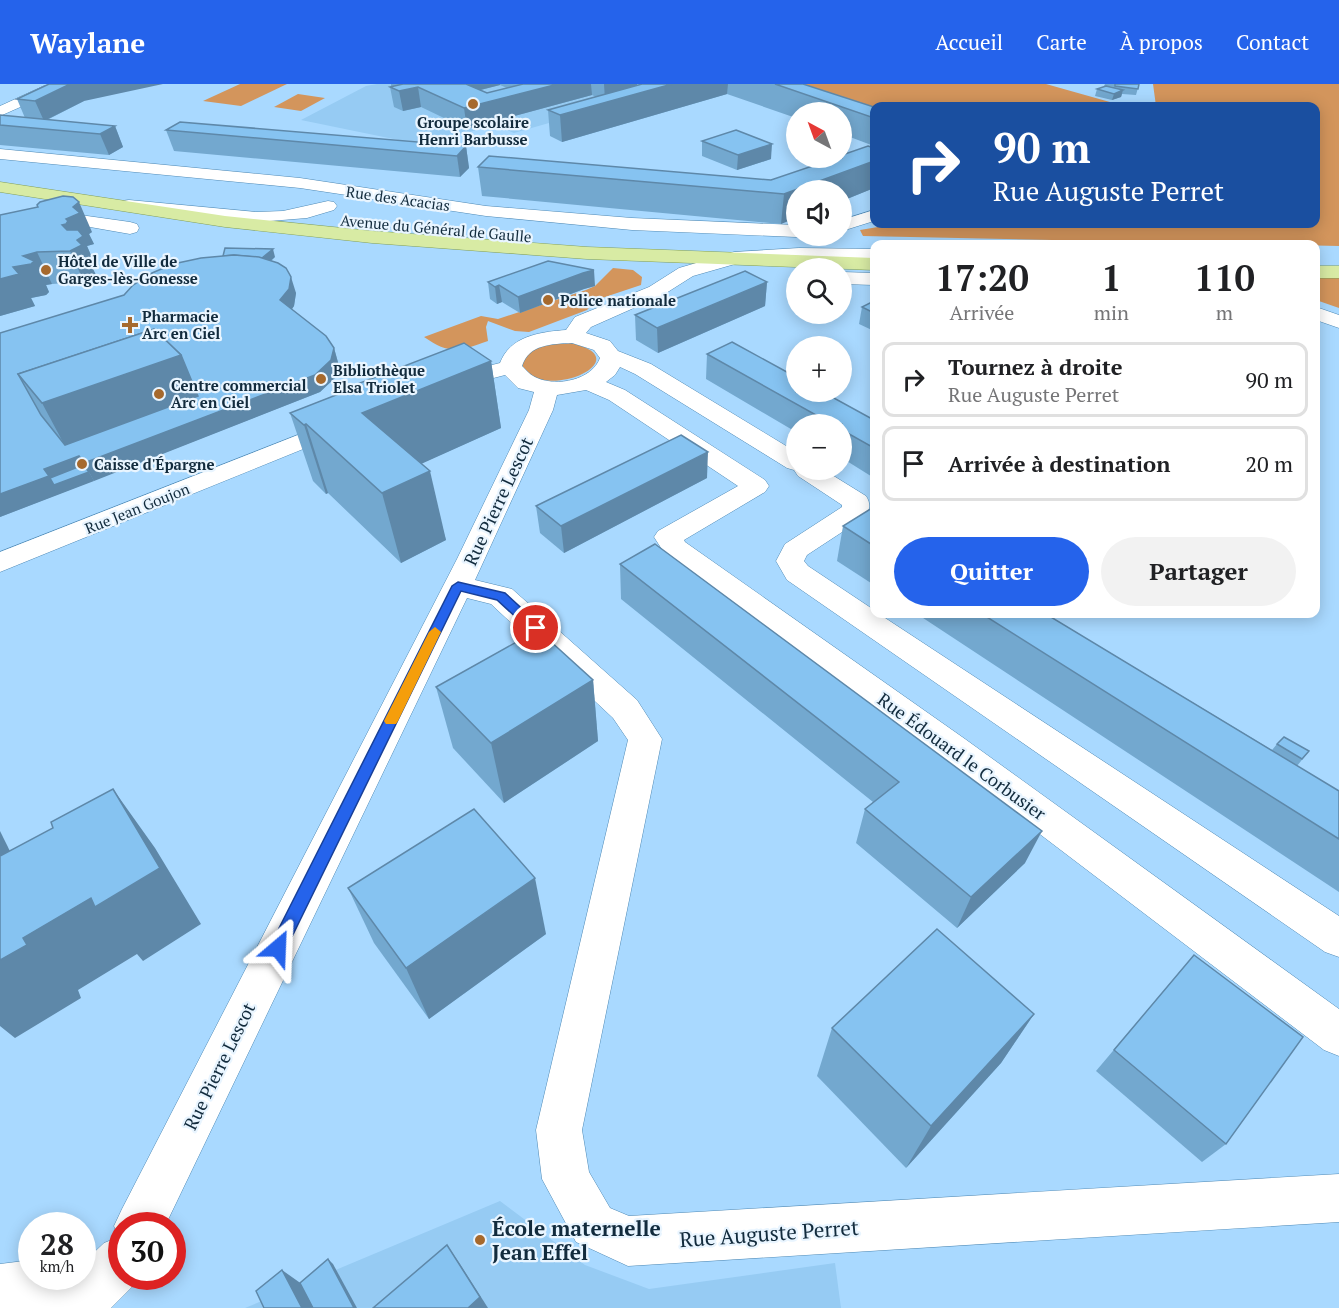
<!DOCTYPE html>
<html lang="fr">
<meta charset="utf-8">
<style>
:root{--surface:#fff;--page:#f2f2f2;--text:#202124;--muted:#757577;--line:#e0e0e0;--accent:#2563eb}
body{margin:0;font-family:"PT Serif",serif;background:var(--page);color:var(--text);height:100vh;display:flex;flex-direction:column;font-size:22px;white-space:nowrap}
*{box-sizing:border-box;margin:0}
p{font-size:20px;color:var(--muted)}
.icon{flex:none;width:33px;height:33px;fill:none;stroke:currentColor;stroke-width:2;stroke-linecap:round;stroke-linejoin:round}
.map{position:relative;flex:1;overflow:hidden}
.side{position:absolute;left:870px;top:156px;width:450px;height:378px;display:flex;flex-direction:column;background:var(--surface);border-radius:12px;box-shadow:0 3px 15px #0003}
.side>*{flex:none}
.top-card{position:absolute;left:870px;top:18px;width:450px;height:126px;border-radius:12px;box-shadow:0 3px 15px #0003;background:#1a4fa0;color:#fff;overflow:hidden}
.needle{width:39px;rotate:319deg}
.tools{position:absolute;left:786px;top:18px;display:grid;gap:12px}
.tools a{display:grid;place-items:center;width:66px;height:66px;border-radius:50%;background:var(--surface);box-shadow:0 3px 15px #0003;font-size:30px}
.speed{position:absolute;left:18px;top:1128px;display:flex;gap:12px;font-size:30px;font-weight:700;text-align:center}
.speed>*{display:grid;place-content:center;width:78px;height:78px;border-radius:50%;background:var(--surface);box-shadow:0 3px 15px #0003;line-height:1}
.speed small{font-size:15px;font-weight:400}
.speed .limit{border:9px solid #d22;background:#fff;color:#111}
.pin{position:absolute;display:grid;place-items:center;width:51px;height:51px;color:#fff;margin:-26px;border:3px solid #fff;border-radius:50%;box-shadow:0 2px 6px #0007}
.me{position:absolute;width:66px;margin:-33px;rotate:26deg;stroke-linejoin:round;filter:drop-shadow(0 0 4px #0008)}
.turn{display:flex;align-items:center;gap:21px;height:126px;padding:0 24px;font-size:27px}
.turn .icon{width:78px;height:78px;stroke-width:2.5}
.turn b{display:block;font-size:42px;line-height:51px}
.eta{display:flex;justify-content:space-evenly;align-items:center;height:102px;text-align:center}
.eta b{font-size:36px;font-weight:700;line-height:42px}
.action{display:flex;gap:12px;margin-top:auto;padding:12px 24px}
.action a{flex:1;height:69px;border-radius:36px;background:var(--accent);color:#fff;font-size:24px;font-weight:700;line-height:69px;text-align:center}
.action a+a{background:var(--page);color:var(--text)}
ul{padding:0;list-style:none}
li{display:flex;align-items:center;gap:18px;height:75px;margin:0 12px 9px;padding:0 12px;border:3px solid var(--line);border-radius:12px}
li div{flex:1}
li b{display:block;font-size:22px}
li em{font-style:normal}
header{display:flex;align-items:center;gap:36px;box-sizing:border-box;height:84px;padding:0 30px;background:var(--accent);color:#fff}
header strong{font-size:28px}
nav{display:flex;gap:33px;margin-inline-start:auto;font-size:21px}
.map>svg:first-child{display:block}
.built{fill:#96cbf3}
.green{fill:#d3955c}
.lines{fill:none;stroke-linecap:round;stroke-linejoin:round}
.minor-casing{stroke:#4e89b5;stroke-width:1}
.major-casing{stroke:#829f59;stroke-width:1}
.minor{fill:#fff;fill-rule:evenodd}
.major{fill:#d8eba4;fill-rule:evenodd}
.wall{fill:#73a8cf;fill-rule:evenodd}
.shaded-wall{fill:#5e88a9}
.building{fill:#86c3f1;stroke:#5e88a9;stroke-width:1.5;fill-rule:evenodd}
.route{fill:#2563eb;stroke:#184099;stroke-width:1.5}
.slow{fill:#f59e0b}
.poi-dot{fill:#a6692d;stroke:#e9f5ff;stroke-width:2}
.labels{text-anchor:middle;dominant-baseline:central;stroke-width:4.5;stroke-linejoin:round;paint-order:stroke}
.far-poi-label{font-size:15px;font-weight:bold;fill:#122b3d;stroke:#e9f5ff;text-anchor:start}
.far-street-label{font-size:15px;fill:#122b3d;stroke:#e9f5ff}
.street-label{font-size:18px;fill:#122b3d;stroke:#e9f5ff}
.near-poi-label{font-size:21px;font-weight:bold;fill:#122b3d;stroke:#e9f5ff;text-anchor:start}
.near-street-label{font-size:21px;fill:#122b3d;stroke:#e9f5ff}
</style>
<header>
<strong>Waylane</strong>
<nav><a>Accueil</a><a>Carte</a><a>À propos</a><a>Contact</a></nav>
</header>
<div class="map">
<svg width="1339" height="1224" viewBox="0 0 1339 1224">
<rect width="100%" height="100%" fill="#a9d9ff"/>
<g class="built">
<path d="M 377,0 L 655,0 L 668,5 L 514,49 L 495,41 L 458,51 L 413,59 L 301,36 L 366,2 Z"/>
<path d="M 500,1117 L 585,1181 L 649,1205 L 835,1179 L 841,1224 L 245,1224 Z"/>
</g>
<g class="green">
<path d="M 240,0 L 287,0 L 241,22 L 203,17 Z"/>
<path d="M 778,0 L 1046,0 L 1124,22 L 874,22 L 874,32 Z"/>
<path d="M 1153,0 L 1339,0 L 1339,162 L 863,152 L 860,146 L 896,140 L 1316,140 L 1316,22 L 1156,22 Z"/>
<path d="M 298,10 L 325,14 L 301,27 L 274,23 Z"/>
<path d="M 613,184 L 633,186 L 642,193 L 641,201 L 596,216 L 587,226 L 529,248 L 515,247 L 488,237 L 486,243 L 488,257 C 459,267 450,271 424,253 L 481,232 L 498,235 L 586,206 L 595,202 Z"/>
<path d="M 1316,194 L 1339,194 L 1339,224 L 1316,216 Z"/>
<path d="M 570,259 C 646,275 535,323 521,278 C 529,260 552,260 570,259 Z"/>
</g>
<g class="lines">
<defs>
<g id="minor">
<path d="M 54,0 L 93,0 L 86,4 L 52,9 L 0,32 L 0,22 L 44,2 Z"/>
<path d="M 0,65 L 300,94 L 486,122 L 632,134 L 796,141 L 796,152 L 800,152 L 796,153 L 632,146 L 486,132 L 300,104 L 0,75 Z"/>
<path d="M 129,116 L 257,128 L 283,127 L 328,117 L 334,118 L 337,122 L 334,126 L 307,134 L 257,138 L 123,125 L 120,121 L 123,117 Z"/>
<path d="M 874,126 L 874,137 L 842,147 L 842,136 Z"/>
<path d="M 73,130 L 130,138 L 137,140 L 139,144 L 137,148 L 130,150 L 73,140 L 46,141 L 0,150 L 0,138 L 46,131 Z"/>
<path d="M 799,164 L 874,165 L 874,177 L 799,176 L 735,180 L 693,192 L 663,211 L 591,243 L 586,249 L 610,257 L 618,267 L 651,280 L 796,368 L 796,386 L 824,386 L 866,412 C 871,420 870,425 865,433 L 807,471 L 804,477 L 808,482 L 874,526 L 874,530 L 879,530 L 1339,832 L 1339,873 L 1325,868 L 787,496 L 776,477 L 785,460 L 842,423 L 842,421 L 798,392 L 794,386 L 787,384 L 635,290 L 620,283 L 615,291 L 606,298 L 625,306 L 765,396 L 769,402 L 765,408 L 684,456 L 685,458 L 965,655 L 1339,925 L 1339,972 L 1324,966 L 941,675 L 665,470 L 654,453 L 658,447 L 738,402 L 609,316 L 586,306 L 557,311 L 553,326 L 475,496 L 512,505 L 637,616 L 662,655 L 582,1046 L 589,1088 L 610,1124 L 629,1132 L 1339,1090 L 1339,1138 L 628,1182 L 576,1158 L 542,1095 L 536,1046 L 628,656 L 613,634 L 491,520 L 467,514 L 165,1142 L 122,1142 L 122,1192 L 141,1192 L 140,1195 L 111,1224 L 0,1224 L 0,1180 L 32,1176 L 32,1192 L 82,1192 L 82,1180 L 104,1159 L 119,1153 L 114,1142 L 122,1125 L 457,475 L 529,326 L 534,308 L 518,304 L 505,291 L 448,306 L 440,304 L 436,299 L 440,294 L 500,279 C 510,252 540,248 566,246 L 575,233 L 649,203 L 679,184 L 734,168 ZM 572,259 L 594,266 L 600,274 C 592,296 557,303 537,294 C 531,292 526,286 522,282 C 529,260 552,260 572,259 Z"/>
<path d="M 842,188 L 874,189 L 874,201 L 842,200 Z"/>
<path d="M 1316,223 L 1339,231 L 1339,244 L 1316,236 Z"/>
<path d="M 341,334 L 350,336 L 353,341 L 350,346 L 0,488 L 0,468 Z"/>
</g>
<g id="major">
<path d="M 0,98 L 225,132 L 372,147 L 587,163 L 874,174 L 874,186 L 587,175 L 372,159 L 225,143 L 0,108 Z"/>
<rect x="1316" y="182" width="23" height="12"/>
</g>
</defs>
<use href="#minor" class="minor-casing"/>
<use href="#major" class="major-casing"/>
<use href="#minor" class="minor"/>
<use href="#major" class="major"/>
</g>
<g class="wall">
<path d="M 391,0 L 637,0 L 637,1 L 642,0 L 803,0 L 874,23 L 874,62 L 842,50 L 842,28 L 796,28 L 796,34 L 727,10 L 562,58 L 550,52 L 548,26 L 596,13 L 592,11 L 467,45 L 421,23 L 403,27 L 394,23 L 390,3 L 391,3 ZM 500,1 L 507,4 L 487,9 L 480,6 Z"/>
<path d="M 1105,0 L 1139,0 L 1136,11 L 1122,10 L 1121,13 L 1112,16 L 1095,12 L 1097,5 L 1113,4 L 1114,3 L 1104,2 Z"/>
<path d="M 17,15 L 84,17 L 47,36 L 115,42 L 123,63 L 109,71 L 0,61 L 0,31 L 25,34 Z"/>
<path d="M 166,46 L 466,62 L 469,84 L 460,93 L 174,67 Z"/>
<path d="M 702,57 L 771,75 L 737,86 L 702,72 Z"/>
<path d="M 478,83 L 771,96 L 874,104 L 842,117 L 842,106 L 781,140 L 482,112 Z"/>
<path d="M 0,131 L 92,148 L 89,150 L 94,160 L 87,162 L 96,183 L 93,185 L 96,191 L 84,198 L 52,200 L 46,201 L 49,208 L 46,211 L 31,214 L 35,222 L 0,232 Z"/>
<path d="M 275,173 L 271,177 L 296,209 L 294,222 L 292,225 L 334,264 L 339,282 L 336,293 L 320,308 L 0,433 L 0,249 Z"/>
<path d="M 488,198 L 595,202 L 584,205 L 520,229 L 502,218 L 497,220 L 490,215 Z"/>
<path d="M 767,198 L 765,222 L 658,269 L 636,256 L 635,231 Z"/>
<path d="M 874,217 L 874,247 L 859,240 L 862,223 Z"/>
<path d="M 707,270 L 874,336 L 874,394 L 842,374 L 842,340 L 796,340 L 796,348 L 706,295 Z"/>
<path d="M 491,277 L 501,344 L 422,379 L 446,456 L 401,479 L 328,409 L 326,410 L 313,397 L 290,329 L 348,306 L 347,304 Z"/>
<path d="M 707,394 L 564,469 L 540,449 L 536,422 Z"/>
<path d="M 874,426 L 874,501 L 837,477 L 843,442 Z"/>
<path d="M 620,480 L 1025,779 L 957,844 L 856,759 L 865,725 L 873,718 L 621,515 Z"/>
<path d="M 917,530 L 1046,530 L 1272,666 L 1277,660 L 1309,667 L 1297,682 L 1339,707 L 1339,808 Z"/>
<path d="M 593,596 L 598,657 L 504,719 L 453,664 L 436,603 Z"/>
<path d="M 348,804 L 546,850 L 429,935 L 374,859 Z"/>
<path d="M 1194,871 L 1226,1060 L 1202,1078 L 1096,987 Z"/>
<path d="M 1034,930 L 1001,979 L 906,1084 L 817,992 L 832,944 Z"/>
</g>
<g class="shaded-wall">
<path d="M 70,0 L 163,0 L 84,17 L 44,37 L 35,17 Z"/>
<path d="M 451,0 L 500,0 L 500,1 L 453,13 Z"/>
<path d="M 558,0 L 591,0 L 592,11 L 467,45 L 464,24 Z"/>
<path d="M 604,0 L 637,0 L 638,7 L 605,16 Z"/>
<path d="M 672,0 L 728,0 L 727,10 L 562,58 L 560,31 Z"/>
<path d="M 418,3 L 421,23 L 403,27 L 399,7 Z"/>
<path d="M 1123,6 L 1121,13 L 1112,16 L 1114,10 Z"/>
<path d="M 115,42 L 123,63 L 109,71 L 100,50 Z"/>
<path d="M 772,60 L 771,75 L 737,86 L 738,71 Z"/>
<path d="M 466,62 L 469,84 L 460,93 L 457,72 Z"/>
<path d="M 874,77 L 874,104 L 842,117 L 842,106 L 796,106 L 796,134 L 781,140 L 784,110 Z"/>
<path d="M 79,118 L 92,148 L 89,150 L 94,160 L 87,162 L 96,183 L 93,185 L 96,191 L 84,198 L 70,167 L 62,141 L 73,123 Z"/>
<path d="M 273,165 L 275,173 L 257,188 L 255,180 Z"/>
<path d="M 37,168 L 52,200 L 46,201 L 49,208 L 46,211 L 31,214 L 35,222 L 0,232 L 0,195 L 23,172 Z"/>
<path d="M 594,186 L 595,202 L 584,205 L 520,229 L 518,213 L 583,189 Z"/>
<path d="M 291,193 L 296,209 L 294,222 L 286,233 L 280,216 Z"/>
<path d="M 767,198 L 765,222 L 658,269 L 657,244 Z"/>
<path d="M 499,201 L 502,218 L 497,220 L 495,203 Z"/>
<path d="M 334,264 L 339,282 L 336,293 L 320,308 L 94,397 L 84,379 Z"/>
<path d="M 181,271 L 205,330 L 79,372 L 87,389 L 89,388 L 94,397 L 0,433 L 0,410 L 44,385 L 72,375 L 42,319 Z"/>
<path d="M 491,277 L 501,344 L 381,398 L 362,329 Z"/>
<path d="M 306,340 L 328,409 L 326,410 L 304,341 Z"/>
<path d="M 708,368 L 707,394 L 564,469 L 561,442 Z"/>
<path d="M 430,387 L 446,456 L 401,479 L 382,409 Z"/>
<path d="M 593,596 L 598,657 L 504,719 L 491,659 Z"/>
<path d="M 113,705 L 155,764 L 201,840 L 143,877 L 137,870 L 78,906 L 81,914 L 15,954 L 0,942 L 0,876 L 23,854 Z"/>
<path d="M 0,747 L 43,834 L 0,791 Z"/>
<path d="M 1042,747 L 1025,779 L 957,844 L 971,813 Z"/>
<path d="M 535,794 L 546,850 L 429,935 L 406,884 Z"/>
<path d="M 1034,930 L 1001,979 L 906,1084 L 931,1042 Z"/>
<path d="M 447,1161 L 460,1180 L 488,1224 L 468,1224 Z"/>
<path d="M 328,1175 L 333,1180 L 357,1224 L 354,1224 Z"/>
<path d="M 282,1186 L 306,1203 L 317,1224 L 302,1224 Z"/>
</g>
<g class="building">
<path d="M 49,0 L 70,0 L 35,17 L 17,15 Z"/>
<path d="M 403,0 L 466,0 L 487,9 L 523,0 L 558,0 L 464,24 L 418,3 L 399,7 L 390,3 Z"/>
<path d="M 642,0 L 672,0 L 560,31 L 548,26 Z"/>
<path d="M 775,0 L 803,0 L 874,23 L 874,34 Z"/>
<path d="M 1115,0 L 1139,0 L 1138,5 L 1115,2 Z"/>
<path d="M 1106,2 L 1123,6 L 1114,10 L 1097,5 Z"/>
<path d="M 0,31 L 115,42 L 100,50 L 0,41 Z"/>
<path d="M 180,38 L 466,62 L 457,72 L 166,46 Z"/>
<path d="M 736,46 L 772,60 L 738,71 L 702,57 Z"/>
<path d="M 868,62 L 874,64 L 874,77 L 784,110 L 478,83 L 489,72 L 771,96 L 836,74 L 842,74 L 842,71 Z"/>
<path d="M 63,112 L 73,113 L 79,118 L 73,123 L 80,129 L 66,135 L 68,137 L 66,140 L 62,141 L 67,146 L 78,146 L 83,152 L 77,156 L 82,161 L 70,167 L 37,168 L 23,172 L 34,177 L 31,180 L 13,183 L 19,190 L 0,195 L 0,131 L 38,123 L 37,121 L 40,118 Z"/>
<path d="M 225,164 L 273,165 L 262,174 L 234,171 L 223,172 Z"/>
<path d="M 234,171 L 259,173 L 278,179 L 286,184 L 291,193 L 289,205 L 280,216 L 326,252 L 334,264 L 331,276 L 315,291 L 84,379 L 79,372 L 44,385 L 49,392 L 0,410 L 0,249 L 124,211 L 133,201 L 152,189 L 173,180 L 201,174 ZM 154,245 L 181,271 L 198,312 L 65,361 L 41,331 L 18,290 Z"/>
<path d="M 548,177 L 594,186 L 583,189 L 518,213 L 499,201 L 495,203 L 488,198 Z"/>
<path d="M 745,187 L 767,198 L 657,244 L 635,231 Z"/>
<path d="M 874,217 L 874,229 L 862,223 Z"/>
<path d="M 154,245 L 181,271 L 42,319 L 18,290 Z"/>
<path d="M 732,258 L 796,293 L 796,308 L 823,308 L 874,336 L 874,364 L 842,346 L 842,340 L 832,340 L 707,270 Z"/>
<path d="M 464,259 L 491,277 L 362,329 L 430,387 L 382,409 L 306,340 L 304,341 L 290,329 L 349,306 L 347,304 Z"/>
<path d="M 681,351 L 708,368 L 561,442 L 536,422 Z"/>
<path d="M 83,381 L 89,388 L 54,401 L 50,394 Z"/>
<path d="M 872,424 L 874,426 L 874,462 L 843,442 Z"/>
<path d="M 655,460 L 1042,747 L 971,813 L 865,725 L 899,698 L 620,480 Z"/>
<path d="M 982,530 L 1046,530 L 1339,707 L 1339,755 Z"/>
<path d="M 538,546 L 593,596 L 491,659 L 436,603 Z"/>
<path d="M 1284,653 L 1309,667 L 1302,675 L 1277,660 Z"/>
<path d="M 113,705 L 160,784 L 95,823 L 91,814 L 23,854 L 27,861 L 0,876 L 0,772 L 53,744 L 51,738 Z"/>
<path d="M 474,725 L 535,794 L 406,884 L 348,804 Z"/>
<path d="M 937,845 L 1034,930 L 931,1042 L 832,944 Z"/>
<path d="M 1194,871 L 1303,953 L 1226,1060 L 1114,966 Z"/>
<path d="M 447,1161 L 480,1213 L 468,1224 L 373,1224 Z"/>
<path d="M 328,1175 L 354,1224 L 313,1224 L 300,1199 Z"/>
<path d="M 282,1186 L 302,1224 L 264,1224 L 256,1207 Z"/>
</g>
<path class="route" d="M 458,498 L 505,509 L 543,544 L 536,549 L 532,548 L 497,516 L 461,507 L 284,869 L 278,872 L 272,869 L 269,864 L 272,858 L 452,502 Z"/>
<path class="slow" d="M 435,543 L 441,548 L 398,637 L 396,640 L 386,640 L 384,637 L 429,548 Z"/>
<g class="poi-dot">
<circle cx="473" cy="20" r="6"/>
<circle cx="46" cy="186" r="6"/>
<circle cx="548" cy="216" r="6"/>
<path d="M127 232h6v6h6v6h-6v6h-6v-6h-6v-6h6z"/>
<circle cx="321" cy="295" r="6"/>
<circle cx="159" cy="310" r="6"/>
<circle cx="82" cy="380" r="6"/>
<circle cx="480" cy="1156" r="6"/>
</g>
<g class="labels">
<g class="far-poi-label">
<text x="473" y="38" text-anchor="middle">Groupe scolaire<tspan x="473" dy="17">Henri Barbusse</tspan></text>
<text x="58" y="177">Hôtel de Ville de<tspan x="58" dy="17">Garges-lès-Gonesse</tspan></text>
<text x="560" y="216">Police nationale</text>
<text x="142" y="232">Pharmacie<tspan x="142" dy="17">Arc en Ciel</tspan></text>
<text x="333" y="286">Bibliothèque<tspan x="333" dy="17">Elsa Triolet</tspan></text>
<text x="171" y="301">Centre commercial<tspan x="171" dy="17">Arc en Ciel</tspan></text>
<text x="94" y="380">Caisse d'Épargne</text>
</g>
<g class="far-street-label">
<text transform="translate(398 114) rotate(8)">Rue des Acacias</text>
<text transform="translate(436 144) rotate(5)">Avenue du Général de Gaulle</text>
<text transform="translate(137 424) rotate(-22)">Rue Jean Goujon</text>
</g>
<g class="street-label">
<text transform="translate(498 417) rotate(-65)">Rue Pierre Lescot</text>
<text transform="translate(962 672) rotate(36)">Rue Édouard le Corbusier</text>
<text transform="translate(219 982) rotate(-64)">Rue Pierre Lescot</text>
</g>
<g class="near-poi-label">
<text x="492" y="1144">École maternelle<tspan x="492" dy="24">Jean Effel</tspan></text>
</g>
<g class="near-street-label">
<text transform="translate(769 1149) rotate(-4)">Rue Auguste Perret</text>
</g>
</g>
</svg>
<div class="tools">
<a><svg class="needle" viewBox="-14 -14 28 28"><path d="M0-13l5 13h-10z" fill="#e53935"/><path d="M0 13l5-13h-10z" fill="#757577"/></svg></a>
<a><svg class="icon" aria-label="sound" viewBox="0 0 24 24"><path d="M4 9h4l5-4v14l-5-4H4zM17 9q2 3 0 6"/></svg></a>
<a><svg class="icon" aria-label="search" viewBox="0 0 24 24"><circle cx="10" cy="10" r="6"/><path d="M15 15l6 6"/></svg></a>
<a>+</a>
<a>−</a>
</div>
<div class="speed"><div>28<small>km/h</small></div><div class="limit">30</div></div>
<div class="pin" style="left:536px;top:544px;background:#d93025"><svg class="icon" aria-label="arrive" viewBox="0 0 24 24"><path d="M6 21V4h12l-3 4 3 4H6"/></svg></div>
<svg class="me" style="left:278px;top:864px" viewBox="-20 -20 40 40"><path d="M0-17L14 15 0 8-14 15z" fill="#2563eb" stroke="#fff" stroke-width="4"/></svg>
<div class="top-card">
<div class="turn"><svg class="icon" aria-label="right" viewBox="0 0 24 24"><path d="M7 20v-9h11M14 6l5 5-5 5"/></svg><div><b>90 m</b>Rue Auguste Perret</div></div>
</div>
<section class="side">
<div class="eta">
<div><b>17:20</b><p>Arrivée</p></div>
<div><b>1</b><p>min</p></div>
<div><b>110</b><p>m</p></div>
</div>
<ul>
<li><svg class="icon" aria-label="right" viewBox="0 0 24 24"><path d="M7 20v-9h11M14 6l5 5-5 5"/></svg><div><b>Tournez à droite</b><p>Rue Auguste Perret</p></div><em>90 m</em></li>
<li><svg class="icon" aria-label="arrive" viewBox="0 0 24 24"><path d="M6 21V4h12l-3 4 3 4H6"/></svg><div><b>Arrivée à destination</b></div><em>20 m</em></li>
</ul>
<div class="action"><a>Quitter</a><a>Partager</a></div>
</section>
</div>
